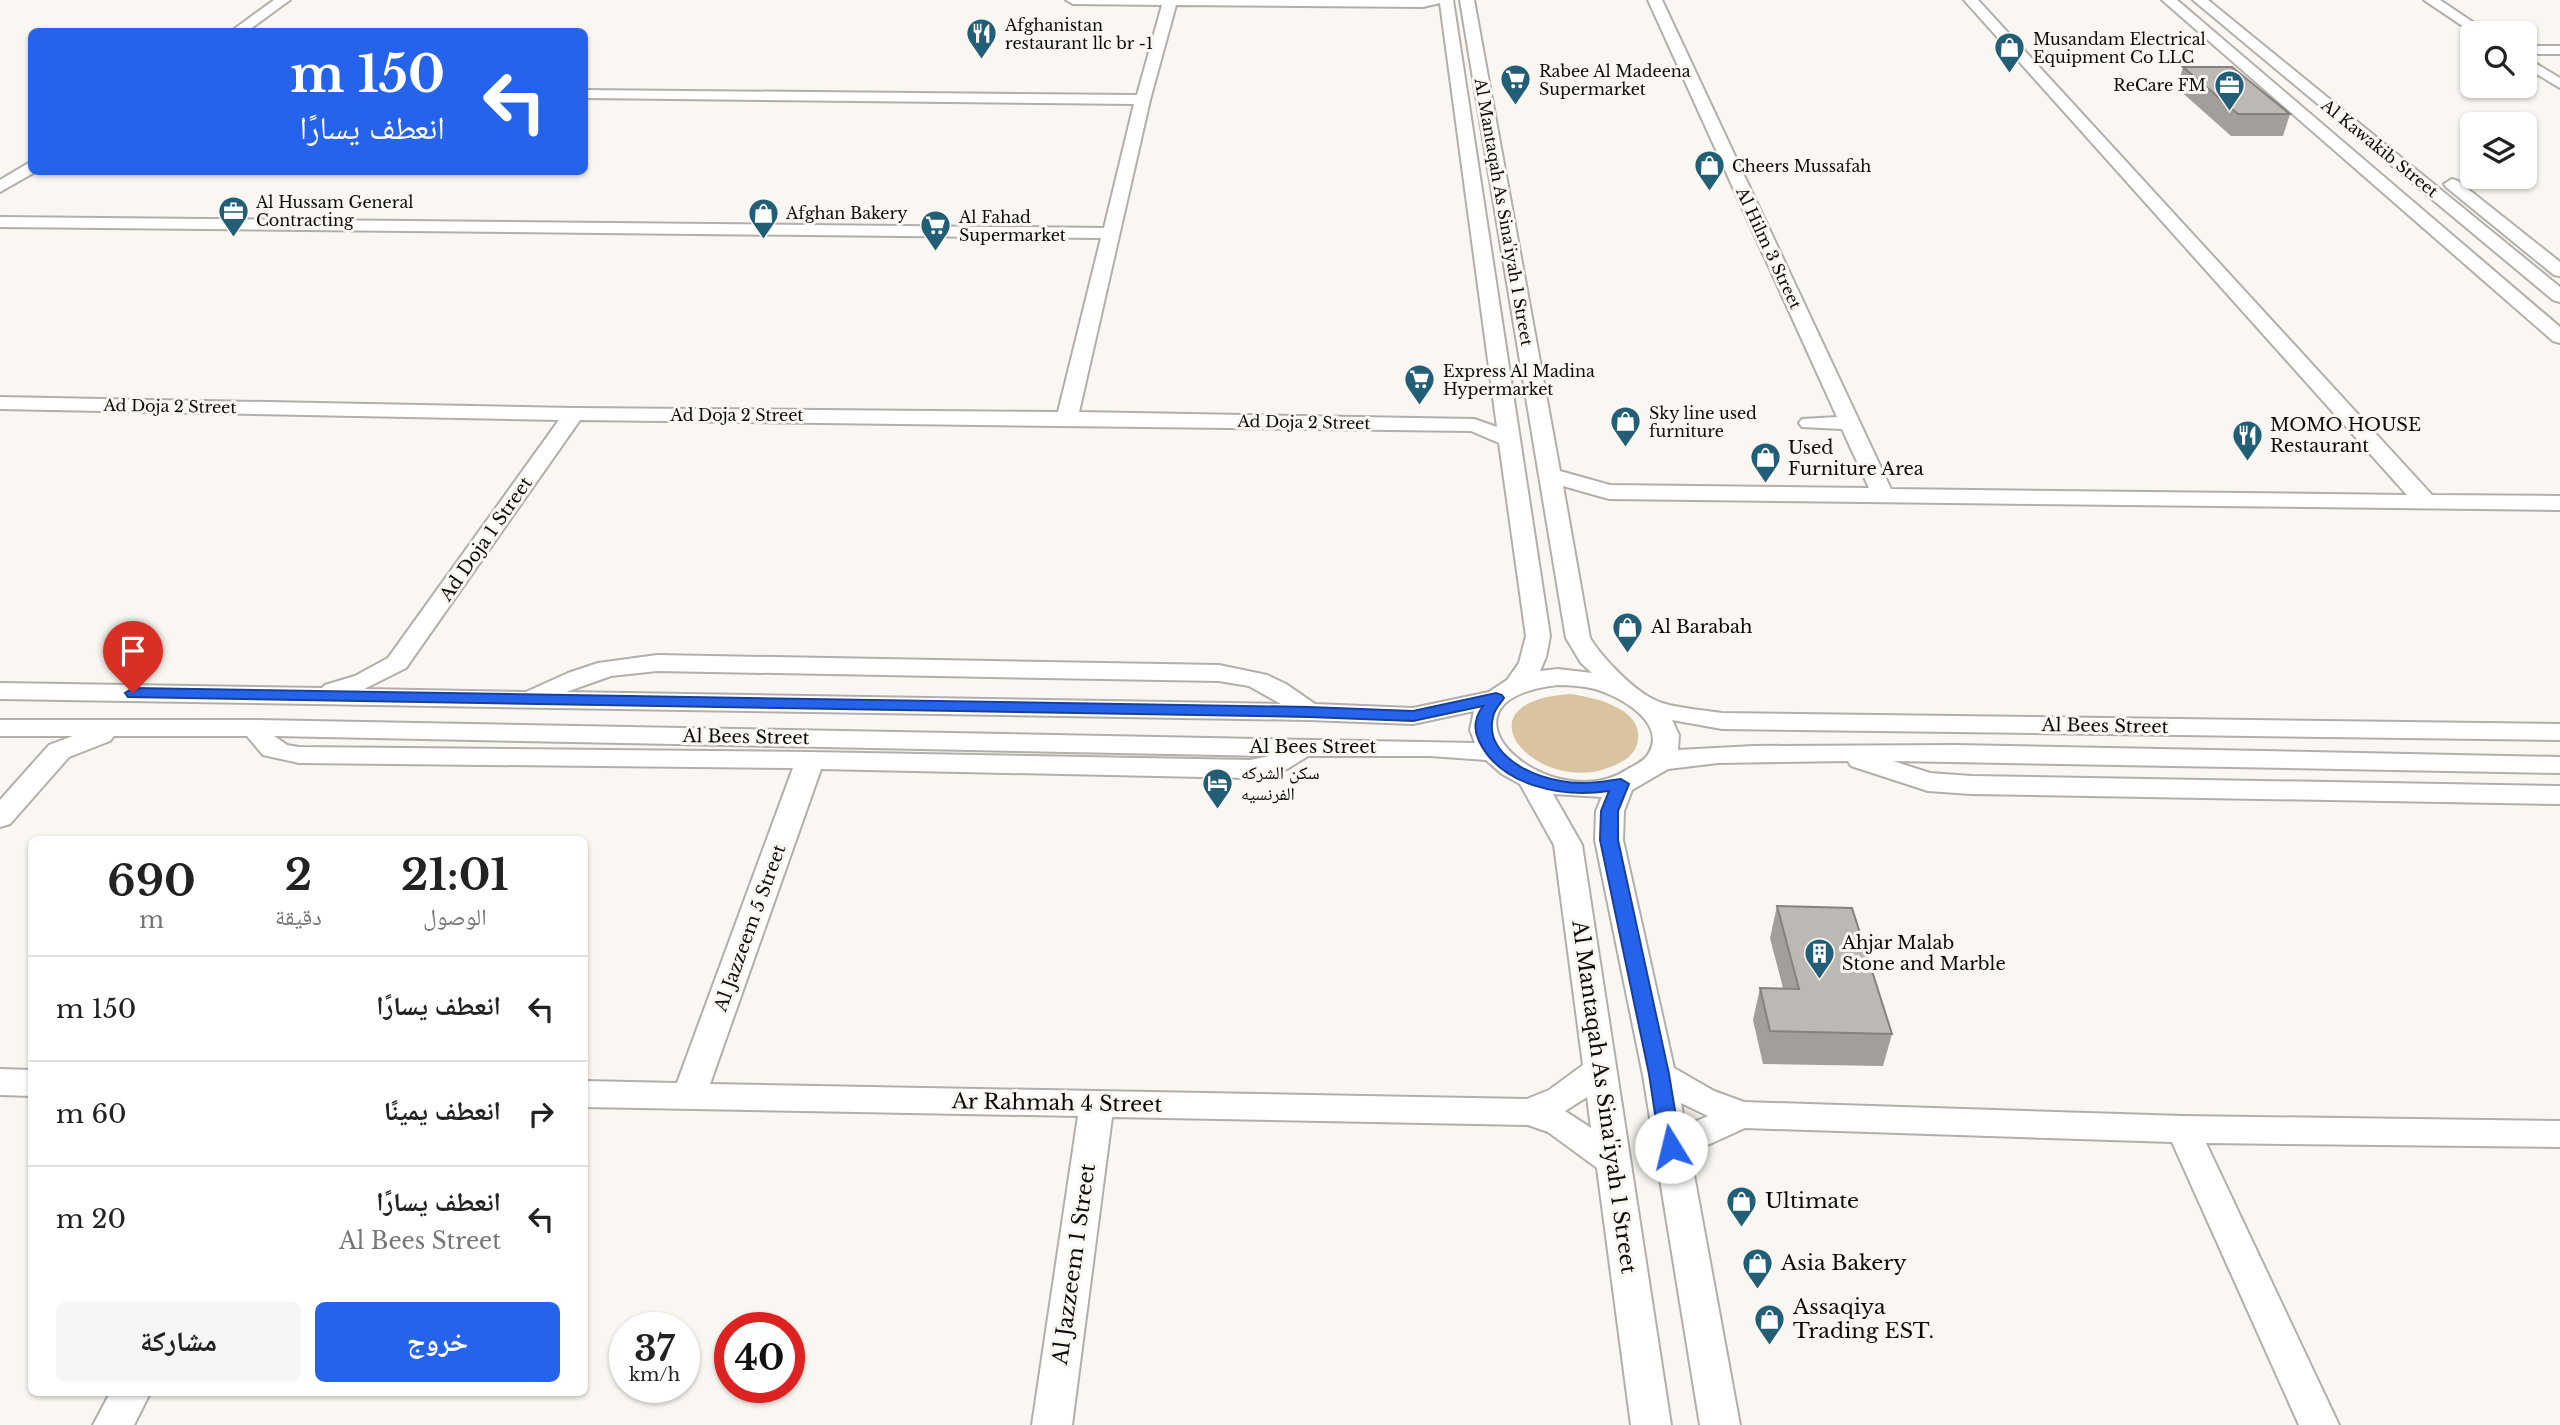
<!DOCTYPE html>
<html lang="ar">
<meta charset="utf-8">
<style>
:root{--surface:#fff;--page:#f6f6f6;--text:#222;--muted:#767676;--line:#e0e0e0;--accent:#2563eb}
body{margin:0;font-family:"Libre Baskerville","Noto Naskh Arabic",serif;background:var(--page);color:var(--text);direction:rtl;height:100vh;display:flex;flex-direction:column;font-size:26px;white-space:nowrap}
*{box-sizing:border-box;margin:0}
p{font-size:23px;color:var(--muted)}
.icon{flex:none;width:38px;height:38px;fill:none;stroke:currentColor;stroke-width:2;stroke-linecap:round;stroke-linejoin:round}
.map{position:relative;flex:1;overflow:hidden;direction:ltr}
.details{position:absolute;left:28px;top:836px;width:560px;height:560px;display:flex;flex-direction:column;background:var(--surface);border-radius:10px;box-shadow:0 2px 5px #0004;direction:rtl}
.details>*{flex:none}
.top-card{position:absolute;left:28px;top:28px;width:560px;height:147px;border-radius:10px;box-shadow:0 2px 5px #0004;direction:rtl;background:#2563eb;color:#fff;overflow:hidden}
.controls{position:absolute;left:2460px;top:21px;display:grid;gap:14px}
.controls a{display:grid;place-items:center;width:77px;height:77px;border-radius:10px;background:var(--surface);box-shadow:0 2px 5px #0004;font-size:35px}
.speed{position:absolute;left:609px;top:1312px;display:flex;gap:14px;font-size:35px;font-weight:700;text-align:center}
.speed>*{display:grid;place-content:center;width:91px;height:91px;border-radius:50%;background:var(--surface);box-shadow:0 2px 5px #0004;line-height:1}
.speed small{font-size:18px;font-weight:400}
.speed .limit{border:10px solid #d22;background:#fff;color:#111}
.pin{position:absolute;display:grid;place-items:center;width:60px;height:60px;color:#fff;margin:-72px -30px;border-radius:50% 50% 50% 0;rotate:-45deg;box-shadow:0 0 7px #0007}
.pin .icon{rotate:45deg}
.me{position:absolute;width:77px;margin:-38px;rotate:351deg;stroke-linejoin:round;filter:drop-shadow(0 0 5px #0008)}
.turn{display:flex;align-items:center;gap:24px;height:147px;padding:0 28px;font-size:32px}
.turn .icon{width:91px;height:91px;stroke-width:2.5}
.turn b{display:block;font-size:49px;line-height:60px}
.eta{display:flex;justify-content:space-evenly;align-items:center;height:119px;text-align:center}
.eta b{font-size:42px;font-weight:800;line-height:49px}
.cta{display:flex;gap:14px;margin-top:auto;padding:14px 28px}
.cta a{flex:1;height:80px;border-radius:10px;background:var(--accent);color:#fff;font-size:28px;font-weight:800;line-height:80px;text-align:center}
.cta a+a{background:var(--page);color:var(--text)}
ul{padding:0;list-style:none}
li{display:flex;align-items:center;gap:21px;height:105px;padding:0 28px;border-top:2px solid var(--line)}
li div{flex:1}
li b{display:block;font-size:26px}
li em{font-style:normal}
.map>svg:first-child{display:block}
.green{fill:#d9c3a1}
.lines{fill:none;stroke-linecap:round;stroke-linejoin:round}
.minor-casing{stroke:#b2afab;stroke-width:4}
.minor{fill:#fff;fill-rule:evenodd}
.wall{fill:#a29f9b}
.building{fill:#bcb9b4;stroke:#84827e;stroke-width:2}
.route{fill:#2563eb;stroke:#184099;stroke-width:2}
.labels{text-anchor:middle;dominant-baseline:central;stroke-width:6;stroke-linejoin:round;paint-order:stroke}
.far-poi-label{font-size:16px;fill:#0c0b0a;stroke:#faf7f2;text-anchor:start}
.far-street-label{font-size:16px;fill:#0c0b0a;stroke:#faf7f2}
.poi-label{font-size:18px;fill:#0c0b0a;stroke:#faf7f2;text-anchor:start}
.street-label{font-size:18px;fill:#0c0b0a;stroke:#faf7f2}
.near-street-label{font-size:21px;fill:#0c0b0a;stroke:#faf7f2}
.near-poi-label{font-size:21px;fill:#0c0b0a;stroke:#faf7f2;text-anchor:start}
</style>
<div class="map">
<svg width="2560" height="1425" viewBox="0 0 2560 1425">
<rect width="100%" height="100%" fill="#faf7f2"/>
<path class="green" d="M 1570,694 C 1593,697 1643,708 1638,740 C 1636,754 1625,761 1613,766 C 1539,799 1451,702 1570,694 Z"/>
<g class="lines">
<defs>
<g id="minor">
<path d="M 274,0 L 290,0 L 246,32 L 230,32 Z"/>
<path d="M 1066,0 L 1453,0 L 1550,636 L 1546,657 L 1540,671 L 1558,669 L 1592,673 L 1581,663 L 1566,638 L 1460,0 L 1474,0 L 1560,471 L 1610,485 L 1869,488 L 1842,429 L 1802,427 L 1799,423 L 1802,419 L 1837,417 L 1648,0 L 1662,0 L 1891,489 L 2407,495 L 1964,0 L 1978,0 L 2432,495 L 2560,496 L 2560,510 L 1609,499 L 1563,486 L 1590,638 C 1603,659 1635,692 1657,701 C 1673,708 1703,710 1722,713 L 2560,724 L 2560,740 L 1722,729 L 1672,720 L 1679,735 L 1678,750 L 1753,746 L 1955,745 L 2560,757 L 2560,773 L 1893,761 L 1930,773 L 1971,776 L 2560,786 L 2560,804 L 1971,794 L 1928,791 L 1851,766 L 1848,761 L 1718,763 L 1668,769 L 1632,790 L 1624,811 L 1623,840 L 1674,1068 L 1714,1091 L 1744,1102 L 2183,1116 L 2560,1121 L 2560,1147 L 2206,1143 L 2339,1425 L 2299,1425 L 2172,1142 L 1745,1128 L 1690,1153 L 1740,1425 L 1700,1425 L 1643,1075 L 1595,840 L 1596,811 L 1602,797 L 1553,794 L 1582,845 L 1671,1425 L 1631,1425 L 1597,1168 L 1548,1132 L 1528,1125 L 1112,1117 L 1072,1425 L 1032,1425 L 1078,1116 L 584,1107 L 584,1081 L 677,1083 L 793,768 L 299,763 L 263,755 L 247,736 L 114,736 L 110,741 L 69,757 L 10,824 L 0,827 L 0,800 L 49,745 L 73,736 L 0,736 L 0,720 L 257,720 L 1475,743 L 1470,730 L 1474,711 L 1413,724 L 1309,720 L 0,699 L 0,683 L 322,688 L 325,685 L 355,676 L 388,658 L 559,420 L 0,409 L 0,397 L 574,408 L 1058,412 L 1101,238 L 0,227 L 0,217 L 1104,228 L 1134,104 L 584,98 L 584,90 L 1137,95 L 1162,5 L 1073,4 ZM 1440,3 L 1497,427 L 1474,419 L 1079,412 L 1150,100 L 1176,5 L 1423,7 ZM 580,420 L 1471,431 L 1499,443 L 1526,636 L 1519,663 L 1507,680 L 1489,692 L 1413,708 L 1315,704 L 1286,684 L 1267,675 L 1219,665 L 657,655 L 598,663 L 568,673 L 526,692 L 364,689 L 406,668 ZM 657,671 L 1219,681 L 1249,686 L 1281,704 L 566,692 L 611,676 ZM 1558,685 C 1570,685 1583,686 1595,689 C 1619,696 1667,722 1649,753 C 1645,761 1635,765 1628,769 C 1551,821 1417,701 1558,685 ZM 274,736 L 1270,756 L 1250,760 L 810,752 L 299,747 L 287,745 ZM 1308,756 L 1430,756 L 1486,760 L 1502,774 L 1520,784 L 1554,845 L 1583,1065 L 1549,1090 L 1527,1099 L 710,1084 L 821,769 L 1250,778 L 1287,769 ZM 1587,1097 L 1591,1128 L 1565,1111 ZM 1681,1103 L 1708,1116 L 1685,1126 Z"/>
<path d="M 2162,0 L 2177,0 L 2560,327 L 2560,343 L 2553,341 Z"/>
<path d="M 2193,0 L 2208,0 L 2560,287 L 2560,302 L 2553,300 Z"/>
<path d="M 2424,0 L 2440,0 L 2489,33 L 2473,33 Z"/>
<rect x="2525" y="46" width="35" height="8"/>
<path d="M 2525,57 L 2560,78 L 2560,88 L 2525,67 Z"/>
<path d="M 32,161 L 32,172 L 35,172 L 0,192 L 0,180 Z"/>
<path d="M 2452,179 L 2458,181 L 2560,262 L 2560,276 L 2554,275 L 2446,187 L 2444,184 Z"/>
<path d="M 0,1069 L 32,1070 L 32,1096 L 0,1095 Z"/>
<path d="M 110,1393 L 150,1393 L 134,1425 L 93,1425 Z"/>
</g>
</defs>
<use href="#minor" class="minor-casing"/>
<use href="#minor" class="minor"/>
</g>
<g class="wall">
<path d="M 2183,67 L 2290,114 L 2283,136 L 2231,136 L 2177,88 Z"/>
<path d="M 1777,906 L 1892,1034 L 1883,1066 L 1763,1064 L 1753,1020 L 1760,988 L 1783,988 L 1770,938 Z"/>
</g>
<g class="building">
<path d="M 2183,67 L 2232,67 L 2290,114 L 2238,114 Z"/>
<path d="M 1777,906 L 1852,908 L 1892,1034 L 1770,1031 L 1760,988 L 1799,989 Z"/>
</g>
<path class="route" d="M 133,688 L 1309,707 L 1413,711 L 1496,693 L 1502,695 L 1504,698 C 1500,704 1494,710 1493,717 C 1484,754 1530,776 1561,781 C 1581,785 1601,782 1621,779 L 1629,784 L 1618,811 L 1618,840 L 1669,1074 L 1681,1147 L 1678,1153 L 1671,1155 L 1663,1153 L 1660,1147 L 1649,1074 L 1600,840 L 1601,811 L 1609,791 C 1564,798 1501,787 1479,741 C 1473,729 1475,717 1483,706 L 1413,721 L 1309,717 L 128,697 L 125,693 Z"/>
<defs>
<symbol id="restaurant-pin" viewBox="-11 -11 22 30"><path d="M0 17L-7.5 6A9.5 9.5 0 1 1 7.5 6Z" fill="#225e76" stroke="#faf7f2"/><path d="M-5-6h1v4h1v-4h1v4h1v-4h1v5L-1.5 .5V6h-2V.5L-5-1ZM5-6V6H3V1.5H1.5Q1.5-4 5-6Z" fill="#fff"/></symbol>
<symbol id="shop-pin" viewBox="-11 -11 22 30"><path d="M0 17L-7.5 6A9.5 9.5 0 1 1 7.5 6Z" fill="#225e76" stroke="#faf7f2"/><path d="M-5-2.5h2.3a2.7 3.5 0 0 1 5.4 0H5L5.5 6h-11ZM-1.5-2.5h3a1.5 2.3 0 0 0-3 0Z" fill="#fff"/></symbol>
<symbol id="supermarket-pin" viewBox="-11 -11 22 30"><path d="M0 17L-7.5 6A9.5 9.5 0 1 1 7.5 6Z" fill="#225e76" stroke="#faf7f2"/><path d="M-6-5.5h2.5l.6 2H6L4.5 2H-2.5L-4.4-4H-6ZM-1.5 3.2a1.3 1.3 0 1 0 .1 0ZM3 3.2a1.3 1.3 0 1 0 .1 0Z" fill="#fff"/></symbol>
<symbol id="office-pin" viewBox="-11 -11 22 30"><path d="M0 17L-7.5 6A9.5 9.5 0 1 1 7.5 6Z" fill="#225e76" stroke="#faf7f2"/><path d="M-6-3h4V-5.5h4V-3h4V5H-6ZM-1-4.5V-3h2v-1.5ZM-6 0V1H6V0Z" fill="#fff"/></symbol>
<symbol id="hotel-pin" viewBox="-11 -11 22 30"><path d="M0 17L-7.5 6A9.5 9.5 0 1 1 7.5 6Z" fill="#225e76" stroke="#faf7f2"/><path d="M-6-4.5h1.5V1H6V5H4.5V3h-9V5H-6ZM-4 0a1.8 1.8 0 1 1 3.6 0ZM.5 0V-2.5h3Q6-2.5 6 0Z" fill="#fff"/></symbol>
<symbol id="building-pin" viewBox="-11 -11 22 30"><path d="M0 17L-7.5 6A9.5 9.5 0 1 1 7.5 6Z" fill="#225e76" stroke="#faf7f2"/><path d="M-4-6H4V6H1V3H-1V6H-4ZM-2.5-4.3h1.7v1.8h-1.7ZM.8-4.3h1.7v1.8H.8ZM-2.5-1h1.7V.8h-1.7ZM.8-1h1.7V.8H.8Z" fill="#fff"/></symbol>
</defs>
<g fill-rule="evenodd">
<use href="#restaurant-pin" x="964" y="16" width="35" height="47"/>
<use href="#shop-pin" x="1992" y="30" width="35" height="47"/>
<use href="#supermarket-pin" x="1498" y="62" width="35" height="47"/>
<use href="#office-pin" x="2212" y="68" width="35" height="47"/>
<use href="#shop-pin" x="1692" y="148" width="35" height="47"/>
<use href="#office-pin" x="216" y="194" width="35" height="47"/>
<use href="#shop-pin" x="746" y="196" width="35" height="47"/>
<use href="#supermarket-pin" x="918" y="208" width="35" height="47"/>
<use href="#supermarket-pin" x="1402" y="362" width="35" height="47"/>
<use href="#shop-pin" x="1608" y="404" width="35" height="47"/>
<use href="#restaurant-pin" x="2230" y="418" width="35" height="47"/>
<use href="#shop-pin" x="1748" y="440" width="35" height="47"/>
<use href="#shop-pin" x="1610" y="610" width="35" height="47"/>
<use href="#hotel-pin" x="1200" y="766" width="35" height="47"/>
<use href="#building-pin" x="1802" y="936" width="35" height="47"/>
<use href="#shop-pin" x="1724" y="1184" width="35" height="47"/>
<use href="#shop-pin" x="1740" y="1246" width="35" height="47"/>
<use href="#shop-pin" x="1752" y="1302" width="35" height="47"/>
</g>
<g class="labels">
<g class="far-poi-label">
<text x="1005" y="25">Afghanistan<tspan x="1005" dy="18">restaurant llc br -1</tspan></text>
<text x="2033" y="39">Musandam Electrical<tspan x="2033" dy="18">Equipment Co LLC</tspan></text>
<text x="1539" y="71">Rabee Al Madeena<tspan x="1539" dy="18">Supermarket</tspan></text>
<text x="2206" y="85" text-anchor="end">ReCare FM</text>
<text x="1732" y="166">Cheers Mussafah</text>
<text x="256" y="202">Al Hussam General<tspan x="256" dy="18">Contracting</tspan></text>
<text x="786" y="213">Afghan Bakery</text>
<text x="959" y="217">Al Fahad<tspan x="959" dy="18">Supermarket</tspan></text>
<text x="1443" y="371">Express Al Madina<tspan x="1443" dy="18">Hypermarket</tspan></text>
<text x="1649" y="413">Sky line used<tspan x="1649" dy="18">furniture</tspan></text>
</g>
<g class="far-street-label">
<text transform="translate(2380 148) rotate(39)">Al Kawakib Street</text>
<text transform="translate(1504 212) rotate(80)">Al Mantaqah As Sina'iyah 1 Street</text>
<text transform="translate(1769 248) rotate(65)">Al Hilm 3 Street</text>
<text transform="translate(170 406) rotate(1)">Ad Doja 2 Street</text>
<text x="737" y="415">Ad Doja 2 Street</text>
<text transform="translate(1304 422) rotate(1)">Ad Doja 2 Street</text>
</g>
<g class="poi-label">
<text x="2270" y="425">MOMO HOUSE<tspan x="2270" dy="21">Restaurant</tspan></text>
<text x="1788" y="448">Used<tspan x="1788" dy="21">Furniture Area</tspan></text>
<text x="1651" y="627">Al Barabah</text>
<text x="1241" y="773">سكن الشركه<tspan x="1241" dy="21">الفرنسيه</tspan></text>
<text x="1842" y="943">Ahjar Malab<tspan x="1842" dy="21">Stone and Marble</tspan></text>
</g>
<g class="street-label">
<text transform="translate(486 539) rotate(-55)">Ad Doja 1 Street</text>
<text transform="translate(2105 726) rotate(1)">Al Bees Street</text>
<text transform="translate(746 737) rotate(1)">Al Bees Street</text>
<text x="1313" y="747">Al Bees Street</text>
<text transform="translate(750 928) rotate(-70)">Al Jazzeem 5 Street</text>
</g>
<g class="near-street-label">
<text transform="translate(1604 1097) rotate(82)">Al Mantaqah As Sina'iyah 1 Street</text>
<text transform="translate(1057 1103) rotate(1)">Ar Rahmah 4 Street</text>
<text transform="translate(1074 1264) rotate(-82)">Al Jazzeem 1 Street</text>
</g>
<g class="near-poi-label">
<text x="1765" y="1201">Ultimate</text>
<text x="1781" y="1263">Asia Bakery</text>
<text x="1793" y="1307">Assaqiya<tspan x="1793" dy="24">Trading EST.</tspan></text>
</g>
</g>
</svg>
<div class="controls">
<a><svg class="icon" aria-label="search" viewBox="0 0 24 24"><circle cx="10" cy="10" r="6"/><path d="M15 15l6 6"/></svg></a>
<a><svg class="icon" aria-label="layers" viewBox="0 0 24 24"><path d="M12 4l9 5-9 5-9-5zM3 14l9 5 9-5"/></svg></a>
</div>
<div class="speed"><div>37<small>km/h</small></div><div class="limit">40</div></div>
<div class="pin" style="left:133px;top:693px;background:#d93025"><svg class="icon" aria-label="arrive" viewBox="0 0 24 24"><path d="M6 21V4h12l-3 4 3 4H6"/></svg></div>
<svg class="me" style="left:1671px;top:1147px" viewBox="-20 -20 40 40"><circle r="19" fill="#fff"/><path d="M0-13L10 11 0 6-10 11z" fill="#2563eb"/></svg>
<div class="top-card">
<div class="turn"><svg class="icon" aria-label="left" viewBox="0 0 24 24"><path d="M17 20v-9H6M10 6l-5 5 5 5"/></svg><div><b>150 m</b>انعطف يسارًا</div></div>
</div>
<section class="details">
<div class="eta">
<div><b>21:01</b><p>الوصول</p></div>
<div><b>2</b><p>دقيقة</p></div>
<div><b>690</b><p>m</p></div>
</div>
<ul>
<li><svg class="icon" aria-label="left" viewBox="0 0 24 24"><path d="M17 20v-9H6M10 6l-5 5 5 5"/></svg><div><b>انعطف يسارًا</b></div><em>150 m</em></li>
<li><svg class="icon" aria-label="right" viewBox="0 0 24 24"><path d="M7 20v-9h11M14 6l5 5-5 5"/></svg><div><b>انعطف يمينًا</b></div><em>60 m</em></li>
<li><svg class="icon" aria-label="left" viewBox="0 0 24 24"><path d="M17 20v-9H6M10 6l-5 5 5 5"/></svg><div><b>انعطف يسارًا</b><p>Al Bees Street</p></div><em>20 m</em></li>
</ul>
<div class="cta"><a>خروج</a><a>مشاركة</a></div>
</section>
</div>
